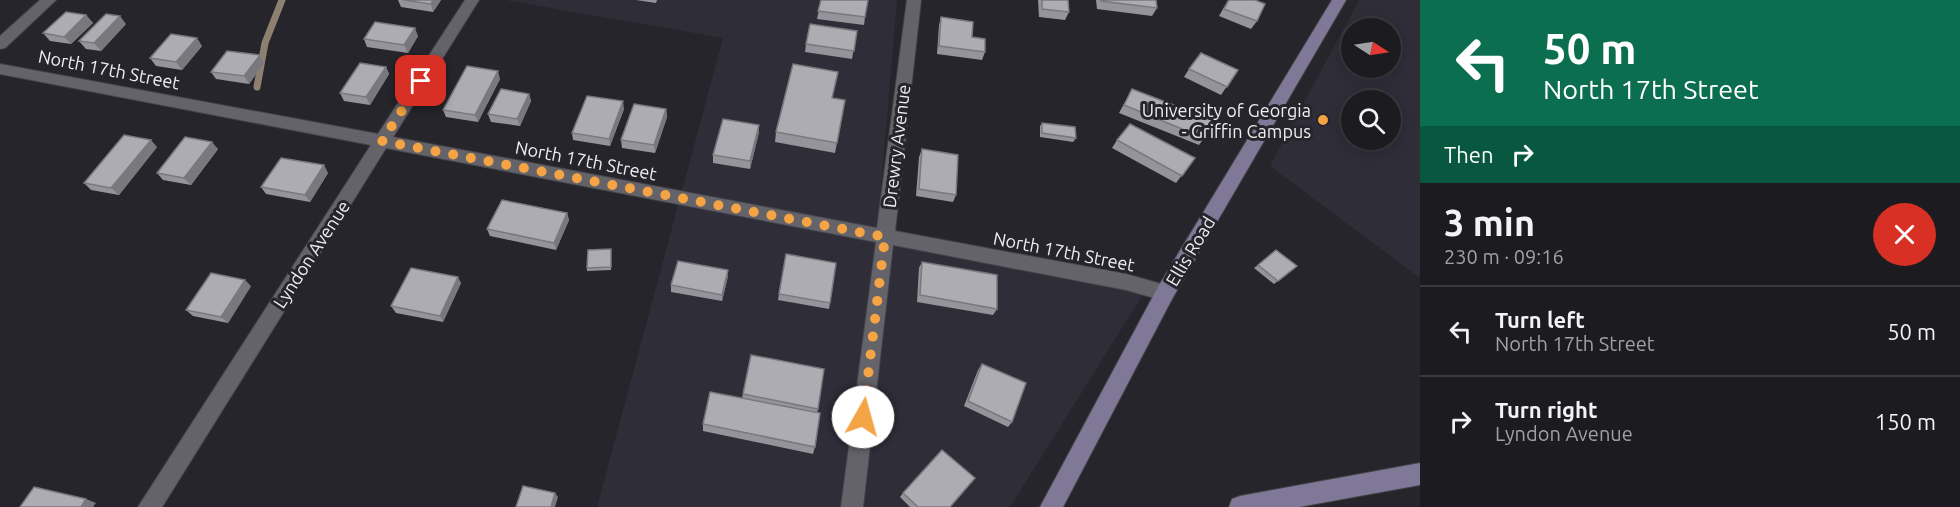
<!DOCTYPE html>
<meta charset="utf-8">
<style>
:root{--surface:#1c1c20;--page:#252529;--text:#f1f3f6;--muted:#a0a1a5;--line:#3a3a3e}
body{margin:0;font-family:Ubuntu,sans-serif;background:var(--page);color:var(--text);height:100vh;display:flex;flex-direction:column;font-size:22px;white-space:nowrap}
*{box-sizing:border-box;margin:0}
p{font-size:20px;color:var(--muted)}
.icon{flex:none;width:33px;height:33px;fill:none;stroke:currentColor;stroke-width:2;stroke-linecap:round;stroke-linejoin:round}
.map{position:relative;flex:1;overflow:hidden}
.details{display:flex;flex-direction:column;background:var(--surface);width:540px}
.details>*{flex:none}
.hud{background:#0b6e4f;color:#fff;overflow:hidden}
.needle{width:39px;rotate:102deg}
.tools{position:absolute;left:1341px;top:18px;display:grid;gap:12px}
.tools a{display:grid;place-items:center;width:60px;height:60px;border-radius:50%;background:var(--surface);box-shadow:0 3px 15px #0003,0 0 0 2px var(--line);font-size:30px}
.pin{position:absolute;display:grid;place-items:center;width:51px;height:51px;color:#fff;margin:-26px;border-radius:12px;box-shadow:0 3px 9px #0006}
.me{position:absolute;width:66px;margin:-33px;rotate:7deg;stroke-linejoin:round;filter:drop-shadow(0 0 4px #0008)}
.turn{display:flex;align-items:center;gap:21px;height:126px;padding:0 24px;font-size:27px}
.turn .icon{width:78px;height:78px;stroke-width:2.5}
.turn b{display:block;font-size:42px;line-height:51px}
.then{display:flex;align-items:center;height:57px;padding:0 24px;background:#0003;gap:12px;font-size:22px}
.round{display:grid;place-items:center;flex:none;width:63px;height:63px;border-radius:32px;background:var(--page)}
.headline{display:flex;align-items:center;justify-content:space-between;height:102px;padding:0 24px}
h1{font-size:36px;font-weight:700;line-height:45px}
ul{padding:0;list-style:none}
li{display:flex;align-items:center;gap:18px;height:90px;padding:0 24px;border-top:2px solid var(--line)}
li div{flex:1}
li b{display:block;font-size:22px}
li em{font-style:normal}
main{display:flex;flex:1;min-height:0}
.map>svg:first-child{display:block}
.built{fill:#2f2d38;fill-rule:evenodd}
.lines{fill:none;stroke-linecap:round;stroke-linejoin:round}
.stream{stroke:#8e8071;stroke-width:7}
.street-casing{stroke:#444348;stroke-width:2}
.secondary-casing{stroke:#444348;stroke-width:2}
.street{fill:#65636a;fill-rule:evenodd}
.secondary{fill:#7f7896;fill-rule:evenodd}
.wall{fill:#95949a}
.shaded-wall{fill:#79787d}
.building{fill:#adacb3;stroke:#79787d;stroke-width:1.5}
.route{stroke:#f4a444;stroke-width:10;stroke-dasharray:0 18}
.poi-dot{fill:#f4a444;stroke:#26252b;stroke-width:2}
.labels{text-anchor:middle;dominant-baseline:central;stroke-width:6;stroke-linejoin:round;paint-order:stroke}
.street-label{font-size:18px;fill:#edecf0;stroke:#26252b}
.poi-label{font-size:18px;fill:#edecf0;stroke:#26252b;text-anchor:end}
</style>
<main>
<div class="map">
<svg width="1420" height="507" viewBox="0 0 1420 507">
<rect width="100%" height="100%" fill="#26252b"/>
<g class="built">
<path d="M 505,0 L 897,0 L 877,236 L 1152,280 L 1010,507 L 597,507 L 723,38 Z"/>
<path d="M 1359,0 L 1420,0 L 1420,278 L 1270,166 ZM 1352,28 L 1390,28 L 1390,68 L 1352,68 ZM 1352,100 L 1390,100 L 1390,140 L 1352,140 Z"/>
</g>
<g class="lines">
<path class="stream" d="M 257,87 L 265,43 L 282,0"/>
<defs>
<g id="street">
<path d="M 40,0 L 56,0 L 5,48 L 0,49 L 0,36 Z"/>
<path d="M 465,0 L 479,0 L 393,137 L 877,228 L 907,0 L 921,0 L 895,231 L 1126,274 L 1172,287 L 1174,293 L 1172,299 L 1165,301 L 1126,290 L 893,245 L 863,507 L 841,507 L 876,242 L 386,148 L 162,507 L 138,507 L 371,145 L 0,74 L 0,64 L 378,134 Z"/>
</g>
<g id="secondary">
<path d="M 1332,0 L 1346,0 L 1172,299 L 1063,507 L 1040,507 L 1158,287 Z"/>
<path d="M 1420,463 L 1420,485 L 1299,507 L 1229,507 L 1232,499 L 1240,496 Z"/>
</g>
</defs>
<use href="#street" class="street-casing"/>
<use href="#secondary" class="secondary-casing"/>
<use href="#street" class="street"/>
<use href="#secondary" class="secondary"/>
</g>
<g class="wall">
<path d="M 398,0 L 441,0 L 433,12 L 401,7 Z"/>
<path d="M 636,0 L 657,0 L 656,3 Z"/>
<path d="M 821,0 L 865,17 L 864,25 L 817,19 Z"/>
<path d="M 1038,0 L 1068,0 L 1069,12 L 1065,20 L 1039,17 Z"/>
<path d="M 1096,0 L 1156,0 L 1157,8 L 1152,16 L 1097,9 Z"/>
<path d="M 1228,0 L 1255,0 L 1257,21 L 1251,29 L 1219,16 Z"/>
<path d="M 86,15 L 93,23 L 71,44 L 50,41 L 43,33 Z"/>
<path d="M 941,17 L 972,37 L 985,52 L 982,60 L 937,54 L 939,25 Z"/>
<path d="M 126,24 L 101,51 L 86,49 L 79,41 Z"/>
<path d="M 857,31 L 852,59 L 805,52 L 806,44 Z"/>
<path d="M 418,36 L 408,53 L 367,47 L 364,39 Z"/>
<path d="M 202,46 L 182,70 L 156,66 L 150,58 Z"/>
<path d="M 260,55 L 264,63 L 249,84 L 216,79 L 211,72 Z"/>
<path d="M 386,67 L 389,74 L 370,105 L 344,101 L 340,93 Z"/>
<path d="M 1189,69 L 1238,70 L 1221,95 L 1184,77 Z"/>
<path d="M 500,79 L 478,122 L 446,117 L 443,110 Z"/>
<path d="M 1132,89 L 1204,138 L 1199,145 L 1119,113 Z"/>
<path d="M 529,94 L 531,101 L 520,126 L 491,122 L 488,114 Z"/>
<path d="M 833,98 L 845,100 L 835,153 L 775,142 L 776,132 Z"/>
<path d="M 624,109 L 610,146 L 573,140 L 572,133 Z"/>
<path d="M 666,109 L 667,117 L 655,153 L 622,148 L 621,140 Z"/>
<path d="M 1042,123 L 1076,138 L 1073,142 L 1040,137 L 1040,126 Z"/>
<path d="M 759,132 L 750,169 L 713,163 L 713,155 Z"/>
<path d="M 1117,140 L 1195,158 L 1176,183 L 1112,148 Z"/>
<path d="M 157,147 L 119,195 L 91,190 L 84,183 Z"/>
<path d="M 218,149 L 191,185 L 163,180 L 157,173 Z"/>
<path d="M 922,149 L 956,195 L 953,202 L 916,196 L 919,157 Z"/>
<path d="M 328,173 L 310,202 L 266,194 L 261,187 Z"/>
<path d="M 567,213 L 569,220 L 556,250 L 490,236 L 487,229 Z"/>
<path d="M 611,249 L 611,270 L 587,271 L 587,268 Z"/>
<path d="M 786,254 L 830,303 L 829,309 L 778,300 Z"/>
<path d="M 922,262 L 997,309 L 993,315 L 917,302 L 919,268 Z"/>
<path d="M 1258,265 L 1297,266 L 1274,284 L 1254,268 Z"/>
<path d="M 728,270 L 728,276 L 722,301 L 671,292 L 671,285 Z"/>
<path d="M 461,283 L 443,322 L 396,313 L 391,306 Z"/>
<path d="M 251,286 L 228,323 L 193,316 L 186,310 Z"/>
<path d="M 982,364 L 1012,422 L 1008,427 L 964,406 L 978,370 Z"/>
<path d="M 743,394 L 818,409 L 817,413 L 815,447 L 813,454 L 703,431 L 703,424 L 742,398 Z"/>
<path d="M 903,493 L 950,507 L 910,507 L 900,497 Z"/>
</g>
<g class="shaded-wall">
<path d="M 433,0 L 441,0 L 433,12 L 431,4 Z"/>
<path d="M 86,15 L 93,23 L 71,44 L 64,37 Z"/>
<path d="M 120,16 L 126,24 L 101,51 L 94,43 Z"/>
<path d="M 415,28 L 418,36 L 408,53 L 404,45 Z"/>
<path d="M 197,38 L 202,46 L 182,70 L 176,62 Z"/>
<path d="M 260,55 L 264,63 L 249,84 L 244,76 Z"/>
<path d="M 386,67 L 389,74 L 370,105 L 366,97 Z"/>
<path d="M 498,71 L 500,79 L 478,122 L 475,115 Z"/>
<path d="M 529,94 L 531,101 L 520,126 L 517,119 Z"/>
<path d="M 623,101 L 624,109 L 610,146 L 609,139 Z"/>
<path d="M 666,109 L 667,117 L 655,153 L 654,145 Z"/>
<path d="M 759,125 L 759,132 L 750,169 L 750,161 Z"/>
<path d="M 151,140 L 157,147 L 119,195 L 111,188 Z"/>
<path d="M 212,142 L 218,149 L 191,185 L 184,178 Z"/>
<path d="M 324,165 L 328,173 L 310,202 L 305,195 Z"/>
<path d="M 567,213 L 569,220 L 556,250 L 554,243 Z"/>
<path d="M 728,270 L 728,276 L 722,301 L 722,295 Z"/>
<path d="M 458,277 L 461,283 L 443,322 L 440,316 Z"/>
<path d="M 245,280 L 251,286 L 228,323 L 221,317 Z"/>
<path d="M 555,493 L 558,497 L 555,507 L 551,507 Z"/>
<path d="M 86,499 L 96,503 L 93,507 L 81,507 Z"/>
</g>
<g class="building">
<path d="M 403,0 L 433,0 L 431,4 Z"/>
<path d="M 821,0 L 868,0 L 865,17 L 818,11 Z"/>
<path d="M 1042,0 L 1068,0 L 1069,12 L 1042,9 Z"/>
<path d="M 1101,0 L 1156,0 L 1157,8 L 1101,1 Z"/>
<path d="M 1229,0 L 1255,0 L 1265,4 L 1257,21 L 1224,9 Z"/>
<path d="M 66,12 L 86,15 L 64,37 L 43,33 Z"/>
<path d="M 106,14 L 120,16 L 94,43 L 79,41 Z"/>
<path d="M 941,17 L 973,22 L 972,37 L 985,39 L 985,52 L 939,46 Z"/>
<path d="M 375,22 L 415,28 L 404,45 L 364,39 Z"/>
<path d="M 810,24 L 857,31 L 854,51 L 806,44 Z"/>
<path d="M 171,34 L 197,38 L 176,62 L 150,58 Z"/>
<path d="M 227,51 L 260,55 L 244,76 L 211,72 Z"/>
<path d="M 1201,53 L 1238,70 L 1227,87 L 1189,69 Z"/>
<path d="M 360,63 L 386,67 L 366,97 L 340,93 Z"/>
<path d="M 793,64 L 838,72 L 832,98 L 845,100 L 837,143 L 776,132 Z"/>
<path d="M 467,66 L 498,71 L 475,115 L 443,110 Z"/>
<path d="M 501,89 L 529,94 L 517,119 L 488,114 Z"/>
<path d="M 1132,89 L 1212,120 L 1204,138 L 1124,105 Z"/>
<path d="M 587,96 L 623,101 L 609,139 L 572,133 Z"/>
<path d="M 634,104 L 666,109 L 654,145 L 621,140 Z"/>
<path d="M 723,119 L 759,125 L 750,161 L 713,155 Z"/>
<path d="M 1042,123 L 1075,127 L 1076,138 L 1042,133 Z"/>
<path d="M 1130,124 L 1195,158 L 1182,176 L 1117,140 Z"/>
<path d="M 124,135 L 151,140 L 111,188 L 84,183 Z"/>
<path d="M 185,137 L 212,142 L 184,178 L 157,173 Z"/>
<path d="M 922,149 L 958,155 L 956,195 L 919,189 Z"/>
<path d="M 281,158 L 324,165 L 305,195 L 261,187 Z"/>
<path d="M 502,200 L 567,213 L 554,243 L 487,229 Z"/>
<path d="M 611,249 L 611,267 L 587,268 L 588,250 Z"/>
<path d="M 1276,250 L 1297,266 L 1278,281 L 1258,265 Z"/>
<path d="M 786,254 L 836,263 L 830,303 L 779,294 Z"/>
<path d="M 678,261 L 728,270 L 722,295 L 671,285 Z"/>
<path d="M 922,262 L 997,275 L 997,309 L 920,295 Z"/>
<path d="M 411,268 L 458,277 L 440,316 L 391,306 Z"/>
<path d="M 211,273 L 245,280 L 221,317 L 186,310 Z"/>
<path d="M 751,355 L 824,369 L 818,409 L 743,394 Z"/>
<path d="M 982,364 L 1026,383 L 1012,422 L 968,401 Z"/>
<path d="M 710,392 L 820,413 L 815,447 L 703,424 Z"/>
<path d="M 942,450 L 975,478 L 950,507 L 918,507 L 903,493 Z"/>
<path d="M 523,486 L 555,493 L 551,507 L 516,507 Z"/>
<path d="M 34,487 L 86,499 L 81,507 L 20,507 Z"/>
</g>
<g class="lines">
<path class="route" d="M 421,81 L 382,141 L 885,237 L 863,417"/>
</g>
<circle class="poi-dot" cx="1323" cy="120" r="6"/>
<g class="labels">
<g class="street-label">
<text transform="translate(109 69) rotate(11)">North 17th Street</text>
<text transform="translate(896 146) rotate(-83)">Drewry Avenue</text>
<text transform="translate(586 160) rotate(11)">North 17th Street</text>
<text transform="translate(1064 251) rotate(11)">North 17th Street</text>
<text transform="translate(1190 251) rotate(-59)">Ellis Road</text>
<text transform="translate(311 254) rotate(-57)">Lyndon Avenue</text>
</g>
<g class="poi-label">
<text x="1311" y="110">University of Georgia<tspan x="1311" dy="21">- Griffin Campus</tspan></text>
</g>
</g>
</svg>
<div class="tools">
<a><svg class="needle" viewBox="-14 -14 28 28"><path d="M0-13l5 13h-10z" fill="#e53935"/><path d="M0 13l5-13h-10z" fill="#a0a1a5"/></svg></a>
<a><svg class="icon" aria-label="search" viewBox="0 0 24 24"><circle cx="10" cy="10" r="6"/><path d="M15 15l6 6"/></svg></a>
</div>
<div class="pin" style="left:421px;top:81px;background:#d93025"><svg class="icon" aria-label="arrive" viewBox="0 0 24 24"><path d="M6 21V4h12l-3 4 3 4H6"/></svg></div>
<svg class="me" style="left:863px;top:417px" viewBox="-20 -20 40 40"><circle r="19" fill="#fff"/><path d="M0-13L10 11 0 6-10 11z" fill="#f4a444"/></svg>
</div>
<section class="details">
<div class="hud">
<div class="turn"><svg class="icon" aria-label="left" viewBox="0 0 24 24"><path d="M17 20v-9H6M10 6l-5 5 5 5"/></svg><div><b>50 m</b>North 17th Street</div></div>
<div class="then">Then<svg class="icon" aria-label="right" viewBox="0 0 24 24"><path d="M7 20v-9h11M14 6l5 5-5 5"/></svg></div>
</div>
<div class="headline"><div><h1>3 min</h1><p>230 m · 09:16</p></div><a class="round" style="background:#d93025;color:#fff"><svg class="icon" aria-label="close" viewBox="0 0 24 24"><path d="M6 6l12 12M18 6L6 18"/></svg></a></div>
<ul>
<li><svg class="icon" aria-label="left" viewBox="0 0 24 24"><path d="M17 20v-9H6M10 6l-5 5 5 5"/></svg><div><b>Turn left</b><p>North 17th Street</p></div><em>50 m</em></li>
<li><svg class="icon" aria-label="right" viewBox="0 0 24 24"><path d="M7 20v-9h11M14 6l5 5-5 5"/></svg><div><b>Turn right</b><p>Lyndon Avenue</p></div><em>150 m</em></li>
</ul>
</section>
</main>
